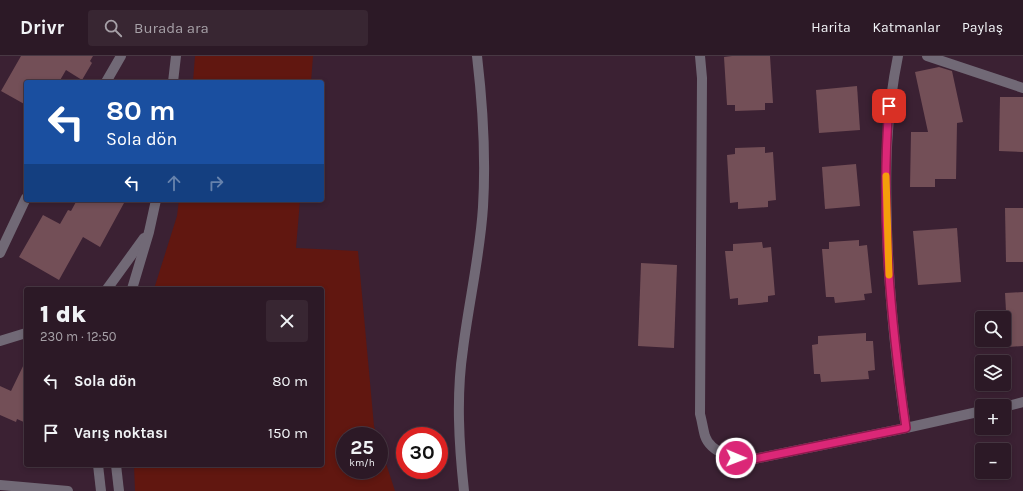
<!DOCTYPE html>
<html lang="tr">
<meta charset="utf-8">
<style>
:root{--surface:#2c1926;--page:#382632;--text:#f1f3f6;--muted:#a6a0a7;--line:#483843}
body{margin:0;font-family:Karla,sans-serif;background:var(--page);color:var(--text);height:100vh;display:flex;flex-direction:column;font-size:15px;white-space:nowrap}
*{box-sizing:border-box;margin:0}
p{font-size:13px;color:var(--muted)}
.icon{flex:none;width:22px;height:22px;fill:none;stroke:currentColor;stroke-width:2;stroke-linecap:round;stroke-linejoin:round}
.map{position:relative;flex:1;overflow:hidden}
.sheet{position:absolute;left:24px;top:231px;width:300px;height:180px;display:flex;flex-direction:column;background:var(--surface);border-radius:4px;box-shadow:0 2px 6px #0003,0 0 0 1px var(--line)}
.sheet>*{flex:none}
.guide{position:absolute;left:24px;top:24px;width:300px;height:122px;border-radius:4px;box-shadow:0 2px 6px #0003,0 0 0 1px var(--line);background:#1a4fa0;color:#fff;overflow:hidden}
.fabs{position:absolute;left:975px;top:255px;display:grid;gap:8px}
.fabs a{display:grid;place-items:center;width:36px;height:36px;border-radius:4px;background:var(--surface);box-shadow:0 2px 6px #0003,0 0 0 1px var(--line);font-size:20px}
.speed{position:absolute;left:336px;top:371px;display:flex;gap:8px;font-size:20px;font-weight:700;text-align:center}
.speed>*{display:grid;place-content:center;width:52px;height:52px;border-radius:50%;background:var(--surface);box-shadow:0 2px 6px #0003,0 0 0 1px var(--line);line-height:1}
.speed small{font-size:10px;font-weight:400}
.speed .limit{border:6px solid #d22;background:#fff;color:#111}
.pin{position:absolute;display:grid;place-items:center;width:34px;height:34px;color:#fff;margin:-17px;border-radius:8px;box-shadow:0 2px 6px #0006}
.me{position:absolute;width:44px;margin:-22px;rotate:91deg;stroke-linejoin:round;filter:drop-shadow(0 0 3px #0008)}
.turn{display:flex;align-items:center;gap:14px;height:84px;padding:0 16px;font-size:18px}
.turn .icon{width:52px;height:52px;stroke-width:2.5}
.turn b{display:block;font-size:28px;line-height:34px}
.lanes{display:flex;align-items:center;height:38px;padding:0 16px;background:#0003;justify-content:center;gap:20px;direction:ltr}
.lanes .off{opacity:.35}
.round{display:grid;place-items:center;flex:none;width:42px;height:42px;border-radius:4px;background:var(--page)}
.head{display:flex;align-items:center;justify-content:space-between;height:68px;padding:0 16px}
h1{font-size:24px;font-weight:800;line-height:30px}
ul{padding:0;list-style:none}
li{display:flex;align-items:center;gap:12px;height:52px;padding:0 16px}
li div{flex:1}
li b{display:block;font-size:15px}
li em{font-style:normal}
header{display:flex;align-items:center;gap:24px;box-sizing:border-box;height:56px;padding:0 20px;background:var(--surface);border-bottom:1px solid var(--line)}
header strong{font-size:19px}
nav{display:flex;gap:22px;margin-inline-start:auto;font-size:14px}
.search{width:280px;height:36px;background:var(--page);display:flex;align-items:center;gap:10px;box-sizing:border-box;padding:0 14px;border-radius:4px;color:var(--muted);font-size:15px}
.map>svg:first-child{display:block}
.green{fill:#611710}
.building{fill:#734f57}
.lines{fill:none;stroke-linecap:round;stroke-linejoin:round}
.street{stroke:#716976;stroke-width:10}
.route-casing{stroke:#8e194d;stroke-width:10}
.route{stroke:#db2777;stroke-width:7}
.slow{stroke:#f59e0b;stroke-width:7}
</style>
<header>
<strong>Drivr</strong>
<div class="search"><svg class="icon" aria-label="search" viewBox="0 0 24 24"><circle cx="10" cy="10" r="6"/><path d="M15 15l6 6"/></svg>Burada ara</div>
<nav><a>Harita</a><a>Katmanlar</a><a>Paylaş</a></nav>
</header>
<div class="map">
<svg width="1023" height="435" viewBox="0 0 1023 435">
<rect width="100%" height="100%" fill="#3b2133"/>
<g class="green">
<path d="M 195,0 L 313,0 L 311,26 L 193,26 Z"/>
<path d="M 179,144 L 300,144 L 296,192 L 358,195 L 374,370 L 377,380 L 345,380 L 345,414 L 379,414 L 379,386 L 395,435 L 135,435 L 134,409 L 322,409 L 322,233 L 154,233 L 177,160 Z"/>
</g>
<g class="building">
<path d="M 21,0 L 93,0 L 90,5 L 92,7 L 82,24 L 66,14 L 59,26 L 26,26 L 26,49 L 1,35 Z"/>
<path d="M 732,0 L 770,0 L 773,47 L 765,47 L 765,54 L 735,55 L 735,49 L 727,49 L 724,1 Z"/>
<path d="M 939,11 L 952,15 L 963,66 L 957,67 L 956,123 L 935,123 L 935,131 L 910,131 L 911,76 L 928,76 L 915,16 Z"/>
<path d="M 857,30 L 860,74 L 819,77 L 816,34 Z"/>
<path d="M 1000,41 L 1023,41 L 1023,96 L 999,95 Z"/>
<path d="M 765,91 L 765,97 L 773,96 L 776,144 L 768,145 L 768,151 L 738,153 L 738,146 L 730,147 L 727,99 L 735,98 L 735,92 Z"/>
<path d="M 856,108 L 860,150 L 825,153 L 822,111 Z"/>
<path d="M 77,144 L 118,144 L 124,147 L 100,191 L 83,181 L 59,224 L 19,201 L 43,159 L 60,168 L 68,154 L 71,155 Z"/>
<path d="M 1005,152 L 1023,152 L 1023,206 L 1006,206 Z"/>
<path d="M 957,172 L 961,226 L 918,229 L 913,175 Z"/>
<path d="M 859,184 L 859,190 L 867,189 L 872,237 L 864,238 L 865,244 L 835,247 L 834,241 L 826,241 L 822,193 L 829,193 L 829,186 Z"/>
<path d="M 762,186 L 763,192 L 771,191 L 775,239 L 768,240 L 768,246 L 738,249 L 738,242 L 730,243 L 725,195 L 733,195 L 733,188 Z"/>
<path d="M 641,207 L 677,209 L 674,292 L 638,290 Z"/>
<path d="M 1023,236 L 1023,290 L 1008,291 L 1005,237 Z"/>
<path d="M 866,277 L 866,285 L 873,285 L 875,314 L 868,315 L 869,323 L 821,326 L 820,318 L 814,318 L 812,289 L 818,288 L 818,280 Z"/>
<path d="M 26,304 L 26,367 L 17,363 L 16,366 L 0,359 L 0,330 L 11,335 Z"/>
</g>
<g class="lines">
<g class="street">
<path d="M 700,0 L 702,22 L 700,358 C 702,365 703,373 705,380 C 711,398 738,404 754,403 L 906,372 L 982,355"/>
<path d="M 898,0 C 886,58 885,113 887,173 C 889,240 896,306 906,372"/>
<path d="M 927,0 L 1023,32"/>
<path d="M 106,26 L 121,0"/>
<path d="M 173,26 L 176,0"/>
<path d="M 0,197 L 26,142"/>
<path d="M 107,233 L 144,182"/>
<path d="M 132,233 L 149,176 L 156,144"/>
<path d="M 0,285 L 26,277"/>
<path d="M 1004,351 L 1023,346"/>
<path d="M 98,409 L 101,435"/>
<path d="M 116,409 L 119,435"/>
<path d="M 0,429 L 68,435"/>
<path d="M 464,435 C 459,388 456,340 463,293 C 469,245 480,199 483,151 C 486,100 483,51 477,0"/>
</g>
</g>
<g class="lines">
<defs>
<path id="route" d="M 736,402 L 745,403 L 754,403 L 906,372 C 891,266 880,157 889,50"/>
</defs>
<use href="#route" class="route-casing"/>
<use href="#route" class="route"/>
<path class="slow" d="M 886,120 L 889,219"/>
</g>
</svg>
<div class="fabs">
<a><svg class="icon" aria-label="search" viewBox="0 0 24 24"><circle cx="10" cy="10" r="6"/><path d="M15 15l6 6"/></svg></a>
<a><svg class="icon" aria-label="layers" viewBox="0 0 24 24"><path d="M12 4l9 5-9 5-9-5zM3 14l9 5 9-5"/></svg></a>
<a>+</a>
<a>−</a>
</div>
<div class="speed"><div>25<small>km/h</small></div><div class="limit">30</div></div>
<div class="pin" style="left:889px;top:50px;background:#d93025"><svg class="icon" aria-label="arrive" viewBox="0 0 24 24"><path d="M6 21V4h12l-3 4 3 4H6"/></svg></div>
<svg class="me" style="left:736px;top:402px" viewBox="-20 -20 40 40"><circle r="17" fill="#db2777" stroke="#fff" stroke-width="3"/><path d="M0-11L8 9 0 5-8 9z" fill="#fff"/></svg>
<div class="guide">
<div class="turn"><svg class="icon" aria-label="left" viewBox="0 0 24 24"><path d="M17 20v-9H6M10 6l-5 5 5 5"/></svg><div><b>80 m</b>Sola dön</div></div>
<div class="lanes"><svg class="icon" aria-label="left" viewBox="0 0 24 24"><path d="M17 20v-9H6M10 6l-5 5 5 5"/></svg><svg class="icon off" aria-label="ahead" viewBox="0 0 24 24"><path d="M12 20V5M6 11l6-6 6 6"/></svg><svg class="icon off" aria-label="right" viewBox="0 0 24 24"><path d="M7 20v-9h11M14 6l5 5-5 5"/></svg></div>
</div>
<section class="sheet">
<div class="head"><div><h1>1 dk</h1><p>230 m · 12:50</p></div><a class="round"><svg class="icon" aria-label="close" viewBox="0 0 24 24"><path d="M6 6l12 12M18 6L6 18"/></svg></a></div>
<ul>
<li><svg class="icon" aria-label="left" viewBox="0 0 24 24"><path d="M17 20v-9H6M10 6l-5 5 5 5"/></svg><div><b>Sola dön</b></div><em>80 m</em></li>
<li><svg class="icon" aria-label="arrive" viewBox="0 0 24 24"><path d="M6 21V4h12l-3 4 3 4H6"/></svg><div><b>Varış noktası</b></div><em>150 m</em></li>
</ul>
</section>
</div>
